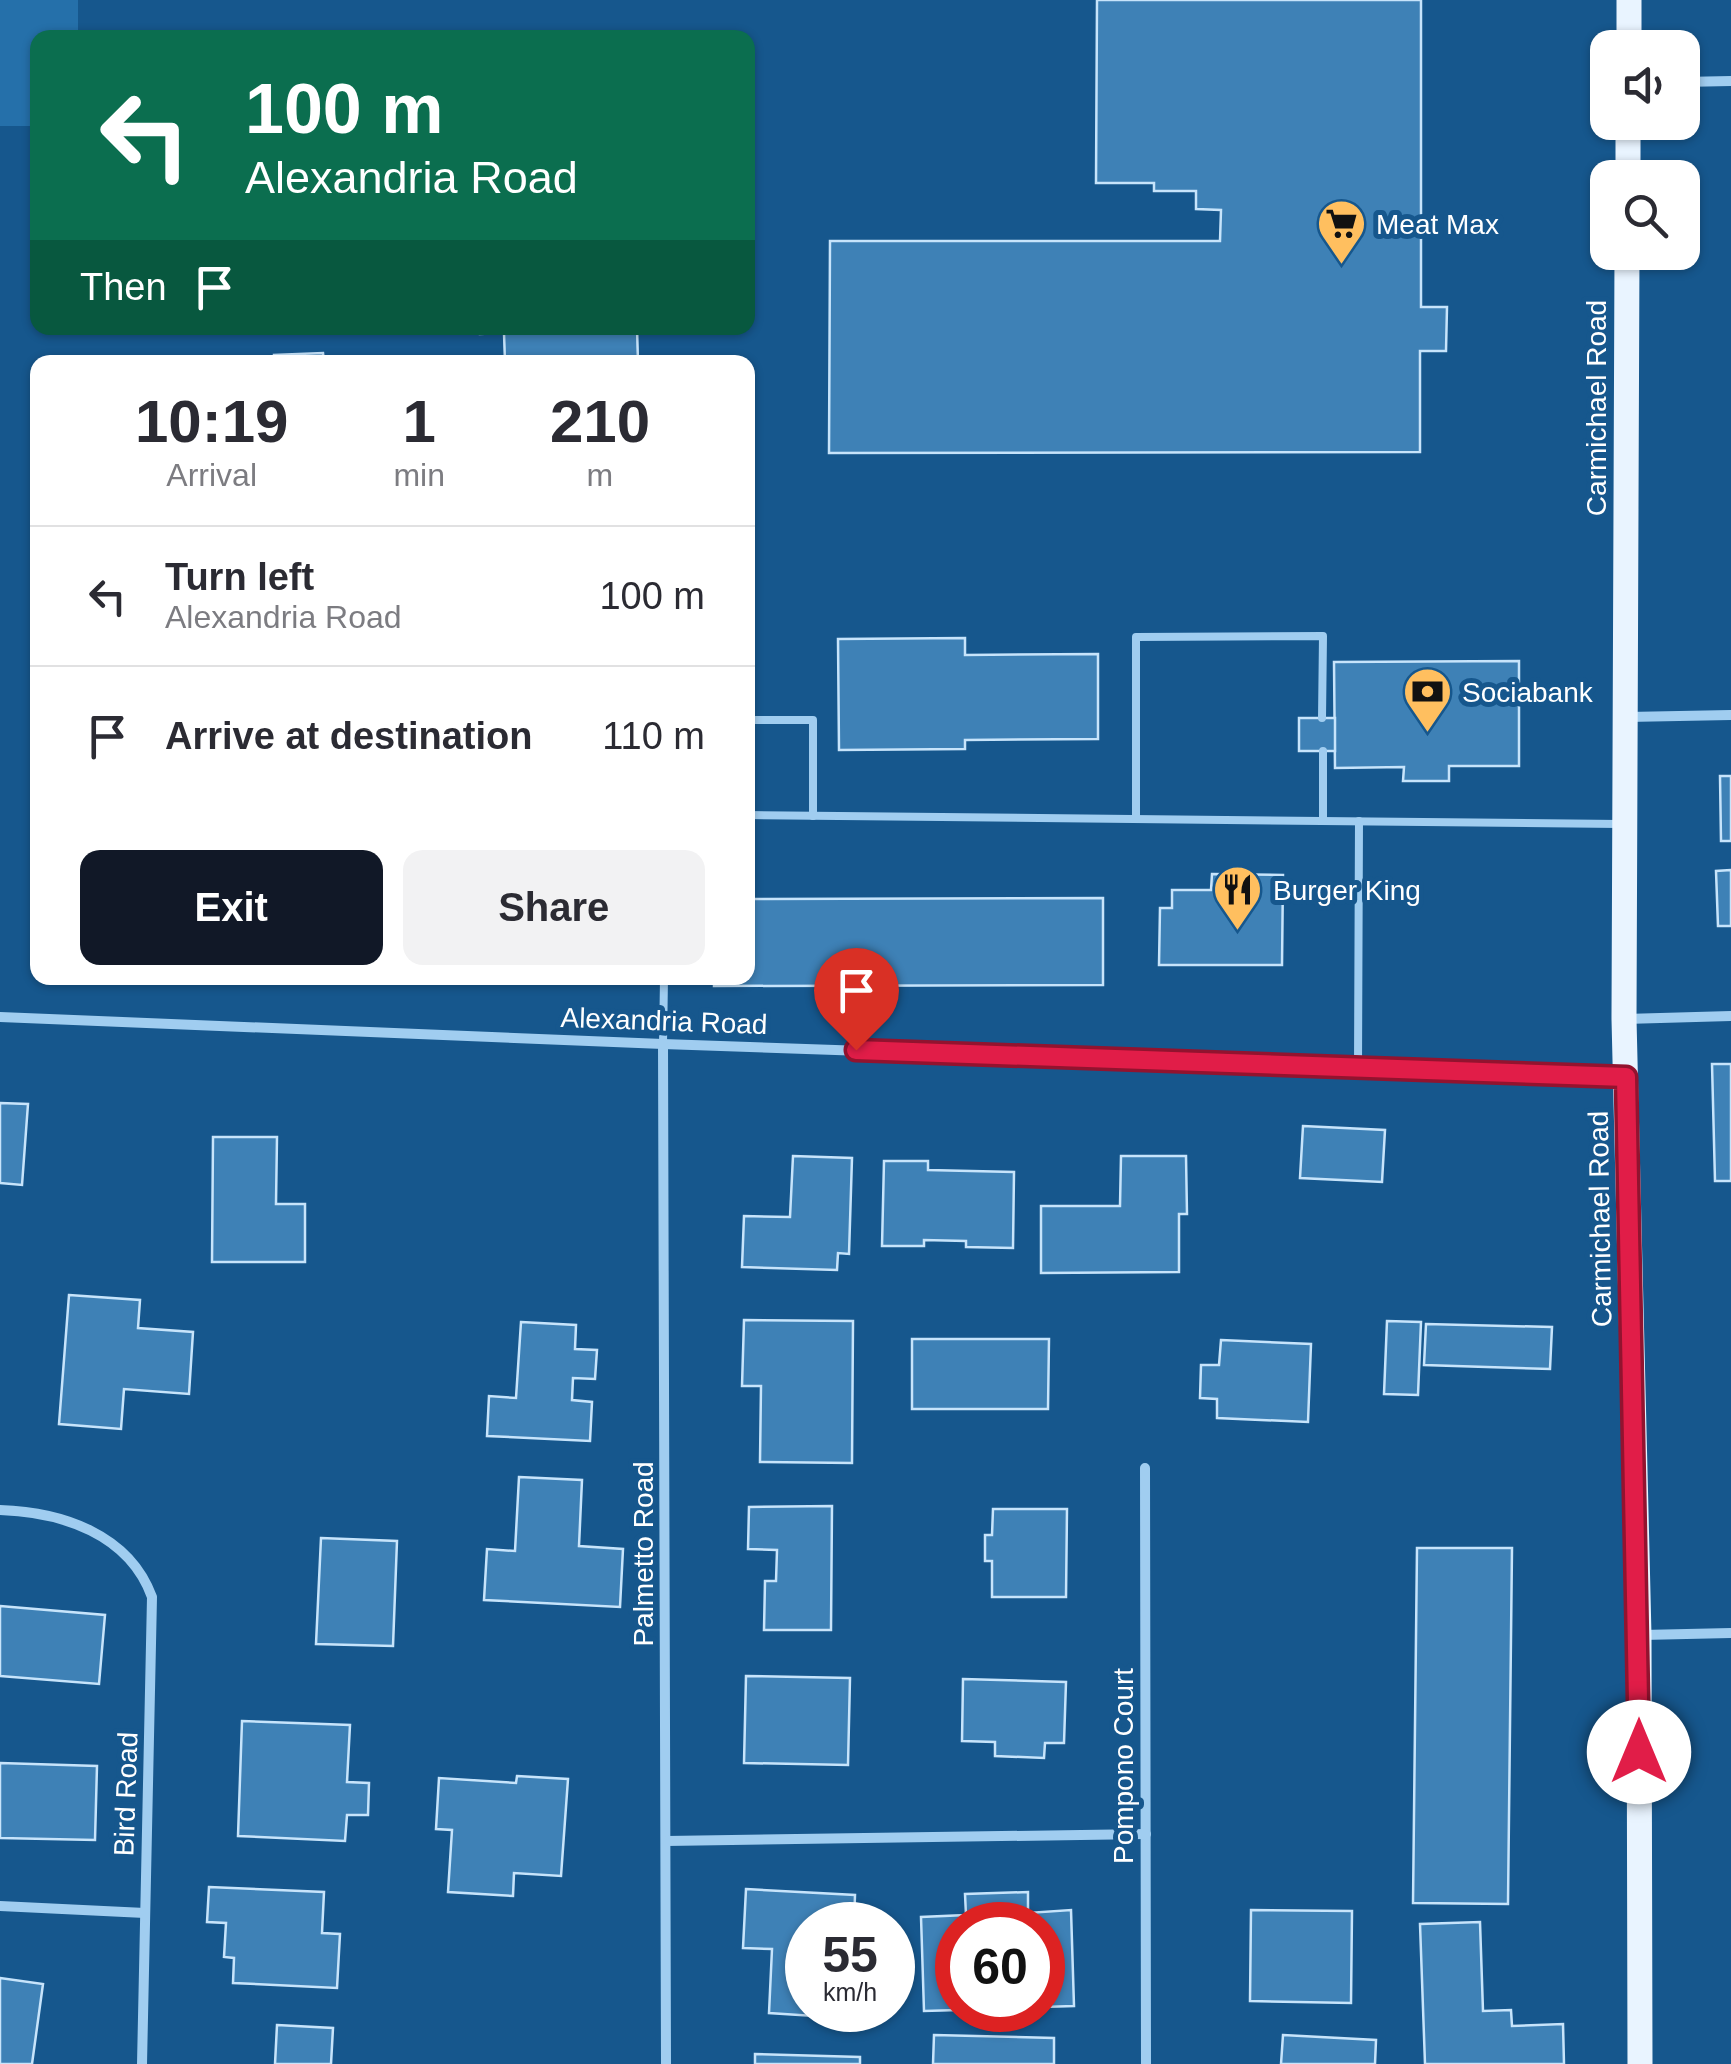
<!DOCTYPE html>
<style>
:root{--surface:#fff;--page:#f2f2f3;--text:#2b2b33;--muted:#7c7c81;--line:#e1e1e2;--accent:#111827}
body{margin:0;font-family:Arial,sans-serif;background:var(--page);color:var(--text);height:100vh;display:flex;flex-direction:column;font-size:38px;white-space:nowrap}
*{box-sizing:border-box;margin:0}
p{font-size:32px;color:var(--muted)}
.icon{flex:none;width:55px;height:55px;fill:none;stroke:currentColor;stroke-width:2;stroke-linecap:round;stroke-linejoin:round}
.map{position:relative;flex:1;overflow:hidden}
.panel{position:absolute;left:30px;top:355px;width:725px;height:630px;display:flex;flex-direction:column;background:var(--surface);border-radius:20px;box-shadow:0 2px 8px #0004}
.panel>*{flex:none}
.guide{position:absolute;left:30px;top:30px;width:725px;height:305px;border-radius:20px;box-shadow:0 2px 8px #0004;background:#0b6e4f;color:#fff;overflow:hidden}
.tools{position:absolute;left:1590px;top:30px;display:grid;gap:20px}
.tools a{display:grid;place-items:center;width:110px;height:110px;border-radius:20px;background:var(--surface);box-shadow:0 2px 8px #0004;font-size:50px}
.speed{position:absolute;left:785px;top:1902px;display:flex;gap:20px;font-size:50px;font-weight:700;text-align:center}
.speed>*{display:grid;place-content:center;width:130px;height:130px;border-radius:50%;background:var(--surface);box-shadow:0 2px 8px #0004;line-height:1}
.speed small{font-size:25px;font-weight:400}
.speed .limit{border:15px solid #d22;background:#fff;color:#111}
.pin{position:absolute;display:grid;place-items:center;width:85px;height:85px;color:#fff;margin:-102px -42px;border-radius:50% 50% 50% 0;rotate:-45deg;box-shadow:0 0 10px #0007}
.pin .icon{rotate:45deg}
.me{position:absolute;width:110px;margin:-55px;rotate:0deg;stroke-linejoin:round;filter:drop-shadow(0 0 8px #0008)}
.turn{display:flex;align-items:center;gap:35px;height:210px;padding:0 50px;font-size:45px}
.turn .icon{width:130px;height:130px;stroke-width:2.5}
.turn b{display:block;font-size:70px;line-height:85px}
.then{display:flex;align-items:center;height:95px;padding:0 50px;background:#0003;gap:20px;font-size:38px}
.eta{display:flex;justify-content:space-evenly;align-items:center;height:170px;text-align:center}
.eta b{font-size:60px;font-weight:600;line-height:70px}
.button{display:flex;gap:20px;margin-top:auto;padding:20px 50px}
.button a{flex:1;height:115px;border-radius:20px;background:var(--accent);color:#fff;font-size:40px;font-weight:600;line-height:115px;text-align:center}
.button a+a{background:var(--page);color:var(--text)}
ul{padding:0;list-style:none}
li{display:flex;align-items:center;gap:30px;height:140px;padding:0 50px;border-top:2px solid var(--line)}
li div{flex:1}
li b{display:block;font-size:38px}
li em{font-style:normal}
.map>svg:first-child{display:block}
.green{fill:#2570aa}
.building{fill:#3e81b6;stroke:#c7e4fb;stroke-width:2.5}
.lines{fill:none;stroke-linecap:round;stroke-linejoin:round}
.lane{stroke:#a0cdf0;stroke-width:8}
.street{stroke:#a0cdf0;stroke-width:10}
.primary{stroke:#e9f4ff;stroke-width:25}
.route-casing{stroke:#92132f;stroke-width:25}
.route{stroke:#e11d48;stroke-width:18}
.labels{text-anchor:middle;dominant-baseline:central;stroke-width:10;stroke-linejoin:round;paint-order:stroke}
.poi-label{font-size:28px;fill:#fff;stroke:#16578d;text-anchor:start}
.street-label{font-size:28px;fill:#fff;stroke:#16578d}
</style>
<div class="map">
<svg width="1731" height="2064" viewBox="0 0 1731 2064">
<rect width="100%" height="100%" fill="#16578d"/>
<path class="green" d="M 0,0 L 78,0 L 78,37 L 38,38 L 37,126 L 0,126 Z"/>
<g class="building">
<path d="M 1097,0 L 1421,0 L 1421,307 L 1447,307 L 1446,351 L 1420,351 L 1420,452 L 829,453 L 830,241 L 1220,241 L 1221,210 L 1196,209 L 1196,191 L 1154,191 L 1154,183 L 1096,183 Z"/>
<path d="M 480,328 L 637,328 L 638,362 L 505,362 L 504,333 L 480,334 Z"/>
<path d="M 323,353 L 324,362 L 274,362 L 274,355 Z"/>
<path d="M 965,638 L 965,655 L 1098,654 L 1098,739 L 965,740 L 965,749 L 839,750 L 838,639 Z"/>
<path d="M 1519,661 L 1519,766 L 1449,766 L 1449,781 L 1403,781 L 1404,767 L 1335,768 L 1334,662 Z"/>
<rect x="1299" y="718" width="36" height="33"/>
<path d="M 1720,776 L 1731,776 L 1731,841 L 1721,841 Z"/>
<path d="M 1731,870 L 1731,926 L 1718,926 L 1716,871 Z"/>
<path d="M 1212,874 L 1283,875 L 1282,965 L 1159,965 L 1160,908 L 1172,908 L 1172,890 L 1211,890 Z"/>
<path d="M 1103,898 L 1103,985 L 714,986 L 714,978 L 748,978 L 748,899 Z"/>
<path d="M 1712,1064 L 1731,1064 L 1731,1181 L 1715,1181 Z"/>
<path d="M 0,1103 L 28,1104 L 22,1185 L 0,1183 Z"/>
<path d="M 1303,1126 L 1385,1130 L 1382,1182 L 1300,1178 Z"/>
<path d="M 213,1137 L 277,1137 L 276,1204 L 305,1204 L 305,1262 L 212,1262 Z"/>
<path d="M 793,1156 L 852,1158 L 849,1254 L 838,1253 L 837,1270 L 742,1267 L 744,1216 L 790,1217 Z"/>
<path d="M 1121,1156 L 1186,1156 L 1187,1214 L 1179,1214 L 1179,1272 L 1041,1273 L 1041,1206 L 1120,1206 Z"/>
<path d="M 884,1161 L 928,1161 L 928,1170 L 1014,1172 L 1013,1248 L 966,1247 L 966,1241 L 924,1240 L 924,1246 L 882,1246 Z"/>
<path d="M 69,1295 L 140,1300 L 138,1328 L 193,1332 L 189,1394 L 124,1389 L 121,1429 L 59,1424 Z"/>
<path d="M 744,1320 L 853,1321 L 852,1463 L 760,1462 L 761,1386 L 742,1386 Z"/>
<path d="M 1387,1321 L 1421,1322 L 1418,1395 L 1384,1394 Z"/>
<path d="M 521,1322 L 576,1325 L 575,1349 L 597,1350 L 595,1379 L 573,1378 L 572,1400 L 592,1402 L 590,1441 L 487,1436 L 489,1396 L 516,1398 Z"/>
<path d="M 1426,1324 L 1552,1327 L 1550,1369 L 1424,1365 Z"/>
<path d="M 912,1339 L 1049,1339 L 1048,1409 L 912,1409 Z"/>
<path d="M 1221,1340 L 1311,1344 L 1308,1422 L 1217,1418 L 1217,1399 L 1200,1398 L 1201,1365 L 1219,1365 Z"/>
<path d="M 519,1477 L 582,1480 L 579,1546 L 623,1549 L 620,1607 L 484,1600 L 487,1549 L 515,1551 Z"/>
<path d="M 832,1506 L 831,1630 L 764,1630 L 765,1581 L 776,1581 L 777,1550 L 748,1549 L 749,1507 Z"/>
<path d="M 993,1509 L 1067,1509 L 1066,1597 L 992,1597 L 992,1561 L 985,1561 L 985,1535 L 992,1535 Z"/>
<path d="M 321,1538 L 397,1541 L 393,1646 L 316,1644 Z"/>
<path d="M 1417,1548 L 1512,1548 L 1508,1904 L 1413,1903 Z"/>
<path d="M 0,1606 L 105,1615 L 99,1684 L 0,1676 Z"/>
<path d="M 746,1676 L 850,1678 L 848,1765 L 744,1763 Z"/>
<path d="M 963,1679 L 1066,1682 L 1064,1743 L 1045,1743 L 1044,1758 L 995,1756 L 995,1742 L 962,1741 Z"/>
<path d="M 242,1721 L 350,1725 L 347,1782 L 369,1783 L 368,1815 L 347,1815 L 345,1841 L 238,1836 Z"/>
<path d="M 0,1763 L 97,1766 L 95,1840 L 0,1838 Z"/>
<path d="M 517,1776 L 568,1779 L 561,1876 L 514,1873 L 513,1896 L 448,1892 L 452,1830 L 436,1829 L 439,1778 L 516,1783 Z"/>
<path d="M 209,1887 L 324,1892 L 322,1933 L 340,1934 L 337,1988 L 233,1983 L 234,1958 L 224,1957 L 226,1923 L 207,1922 Z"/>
<path d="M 746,1889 L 855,1895 L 854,1925 L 808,1925 L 808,2010 L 814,2010 L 814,2016 L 769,2013 L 772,1949 L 743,1948 Z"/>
<path d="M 1028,1892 L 1028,1913 L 1071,1910 L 1074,2006 L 1042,2007 L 1042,1925 L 958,1925 L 958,2010 L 924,2011 L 921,1917 L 966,1915 L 965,1894 Z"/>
<path d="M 1251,1910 L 1352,1911 L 1351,2003 L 1250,2001 Z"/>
<path d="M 1480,1922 L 1483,2011 L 1511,2010 L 1512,2026 L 1563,2024 L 1564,2064 L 1425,2064 L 1420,1924 Z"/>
<path d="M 0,1978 L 43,1984 L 32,2064 L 0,2064 Z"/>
<path d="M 277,2025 L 333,2028 L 331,2064 L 275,2064 Z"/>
<path d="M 934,2035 L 1054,2038 L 1054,2064 L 933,2064 Z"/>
<path d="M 1283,2035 L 1376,2040 L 1375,2064 L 1281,2064 Z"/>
<path d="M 755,2054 L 860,2057 L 860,2064 L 755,2064 Z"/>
</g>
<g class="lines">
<g class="lane">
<path d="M 748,720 L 813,720 L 813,816"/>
<path d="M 748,815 L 1620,824"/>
<path d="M 1136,819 L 1136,637 L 1323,636 L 1322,718"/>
<path d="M 1323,821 L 1323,751"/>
<path d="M 663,1044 L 664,978"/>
<path d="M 1358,1066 L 1359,821"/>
</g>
<g class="street">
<path d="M 1682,82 L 1731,81"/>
<path d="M 1627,717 L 1731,715"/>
<path d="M 0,1017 L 663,1044 L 1623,1077"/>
<path d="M 1625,1019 L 1731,1016"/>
<path d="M 663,1044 L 666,2064"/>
<path d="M 1145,1468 L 1146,2064"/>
<path d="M 0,1510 C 62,1512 129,1534 152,1597 L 142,2064"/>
<path d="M 1642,1635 L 1731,1633"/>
<path d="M 666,1841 L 1146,1834"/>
<path d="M 0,1906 L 145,1913"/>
</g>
<g class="primary">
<path d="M 1629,48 L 1629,0"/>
<path d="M 1628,178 L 1628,122"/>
<path d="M 1627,252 L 1624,1019 L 1639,1635 L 1640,2064"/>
</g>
</g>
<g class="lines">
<defs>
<path id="route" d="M 856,1050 L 1626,1077 L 1639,1752"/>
</defs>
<use href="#route" class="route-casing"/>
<use href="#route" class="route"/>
</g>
<defs>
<symbol id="supermarket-pin" viewBox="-11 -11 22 30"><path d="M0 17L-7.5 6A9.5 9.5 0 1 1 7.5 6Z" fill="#ffbf5f" stroke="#16578d"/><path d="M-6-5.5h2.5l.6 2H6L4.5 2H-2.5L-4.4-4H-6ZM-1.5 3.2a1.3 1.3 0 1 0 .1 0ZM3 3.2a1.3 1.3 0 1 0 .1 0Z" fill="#111"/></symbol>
<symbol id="bank-pin" viewBox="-11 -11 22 30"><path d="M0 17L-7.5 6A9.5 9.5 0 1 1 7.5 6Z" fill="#ffbf5f" stroke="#16578d"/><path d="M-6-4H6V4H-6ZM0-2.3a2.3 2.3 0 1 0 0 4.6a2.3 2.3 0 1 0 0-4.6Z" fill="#111"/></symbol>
<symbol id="restaurant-pin" viewBox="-11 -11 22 30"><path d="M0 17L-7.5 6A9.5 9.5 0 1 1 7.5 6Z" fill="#ffbf5f" stroke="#16578d"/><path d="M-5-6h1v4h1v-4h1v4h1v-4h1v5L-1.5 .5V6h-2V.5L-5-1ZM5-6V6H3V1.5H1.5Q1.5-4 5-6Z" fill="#111"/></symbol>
</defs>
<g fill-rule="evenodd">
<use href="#supermarket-pin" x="1314" y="196" width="55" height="75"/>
<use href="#bank-pin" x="1400" y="664" width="55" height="75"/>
<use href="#restaurant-pin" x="1210" y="862" width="55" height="75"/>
</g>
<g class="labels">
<g class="poi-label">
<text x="1376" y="224">Meat Max</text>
<text x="1462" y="692">Sociabank</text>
<text x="1273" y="890">Burger King</text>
</g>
<g class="street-label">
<text transform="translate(1596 408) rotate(-90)">Carmichael Road</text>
<text transform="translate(664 1021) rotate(2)">Alexandria Road</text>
<text transform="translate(1600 1219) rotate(-91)">Carmichael Road</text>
<text transform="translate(643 1554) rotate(-90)">Palmetto Road</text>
<text transform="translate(1123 1766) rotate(-90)">Pompono Court</text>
<text transform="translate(126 1794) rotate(-88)">Bird Road</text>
</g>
</g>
</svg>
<div class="tools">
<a><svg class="icon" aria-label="sound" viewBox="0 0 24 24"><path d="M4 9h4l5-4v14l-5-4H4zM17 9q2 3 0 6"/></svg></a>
<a><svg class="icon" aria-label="search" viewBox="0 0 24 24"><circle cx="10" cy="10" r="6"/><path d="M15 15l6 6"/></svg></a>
</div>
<div class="speed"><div>55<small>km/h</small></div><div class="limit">60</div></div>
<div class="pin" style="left:856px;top:1050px;background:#d93025"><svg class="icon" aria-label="arrive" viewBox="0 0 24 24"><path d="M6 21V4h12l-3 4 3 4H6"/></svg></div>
<svg class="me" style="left:1639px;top:1752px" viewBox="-20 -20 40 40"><circle r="19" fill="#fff"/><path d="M0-13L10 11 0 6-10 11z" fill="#e11d48"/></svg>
<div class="guide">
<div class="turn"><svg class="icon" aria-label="left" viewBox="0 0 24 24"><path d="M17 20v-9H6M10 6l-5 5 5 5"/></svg><div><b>100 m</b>Alexandria Road</div></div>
<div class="then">Then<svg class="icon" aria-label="arrive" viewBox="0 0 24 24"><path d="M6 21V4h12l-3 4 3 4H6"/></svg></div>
</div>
<section class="panel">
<div class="eta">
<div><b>10:19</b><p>Arrival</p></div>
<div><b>1</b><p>min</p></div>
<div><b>210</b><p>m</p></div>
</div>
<ul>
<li><svg class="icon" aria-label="left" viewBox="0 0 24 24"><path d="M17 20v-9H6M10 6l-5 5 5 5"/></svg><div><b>Turn left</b><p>Alexandria Road</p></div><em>100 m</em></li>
<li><svg class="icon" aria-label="arrive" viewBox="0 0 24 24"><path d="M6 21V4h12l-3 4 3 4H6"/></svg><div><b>Arrive at destination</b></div><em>110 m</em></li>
</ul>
<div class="button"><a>Exit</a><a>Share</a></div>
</section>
</div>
